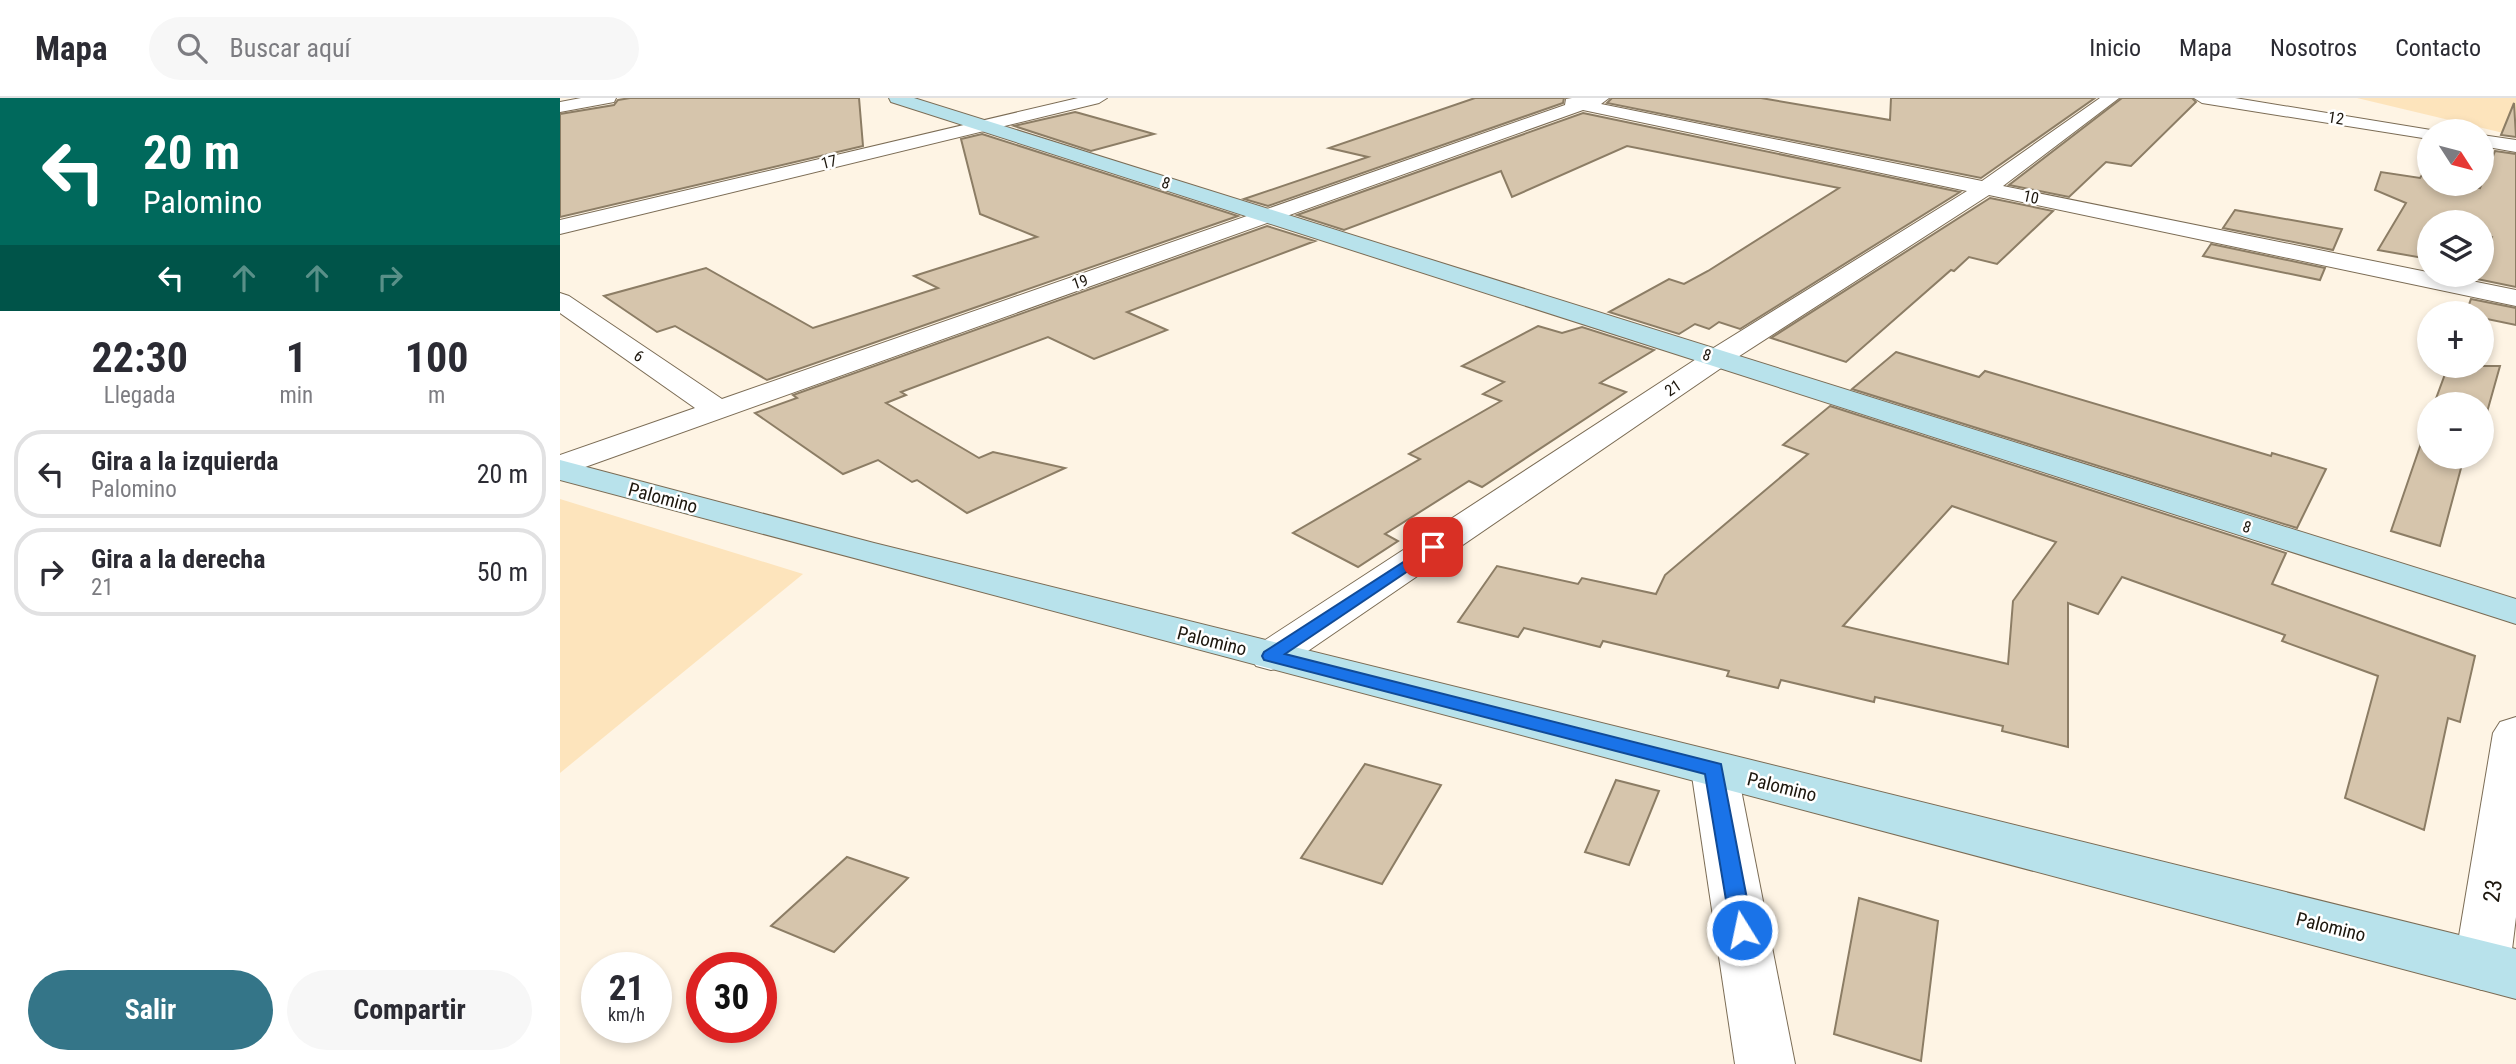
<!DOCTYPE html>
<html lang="es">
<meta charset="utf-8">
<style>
:root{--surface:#fff;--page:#f7f7f7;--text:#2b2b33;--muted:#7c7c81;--line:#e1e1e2;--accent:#347588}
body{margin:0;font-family:"Roboto Condensed",sans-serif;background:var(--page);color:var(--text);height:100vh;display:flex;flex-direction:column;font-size:26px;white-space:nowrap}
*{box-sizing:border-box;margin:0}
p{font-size:23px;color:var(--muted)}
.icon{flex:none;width:38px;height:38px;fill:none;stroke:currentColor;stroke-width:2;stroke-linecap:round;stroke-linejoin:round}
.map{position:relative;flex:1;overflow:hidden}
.panel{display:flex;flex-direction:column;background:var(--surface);width:560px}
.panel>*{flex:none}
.hud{background:#00695c;color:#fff;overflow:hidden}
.needle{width:46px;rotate:126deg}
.controls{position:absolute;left:1857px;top:21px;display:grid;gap:14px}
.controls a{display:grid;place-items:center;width:77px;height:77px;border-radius:50%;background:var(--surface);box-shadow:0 4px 10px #0003;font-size:35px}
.speed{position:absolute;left:21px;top:854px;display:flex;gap:14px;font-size:35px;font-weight:700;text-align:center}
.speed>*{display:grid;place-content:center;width:91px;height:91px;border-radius:50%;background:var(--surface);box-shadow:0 4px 10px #0003;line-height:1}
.speed small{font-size:18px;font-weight:400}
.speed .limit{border:10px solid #d22;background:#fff;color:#111}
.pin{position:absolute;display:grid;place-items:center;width:60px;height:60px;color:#fff;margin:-30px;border-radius:14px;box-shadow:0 4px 10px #0006}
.me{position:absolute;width:77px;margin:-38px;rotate:350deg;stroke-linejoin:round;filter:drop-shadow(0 0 5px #0008)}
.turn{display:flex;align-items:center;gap:24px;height:147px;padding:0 28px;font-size:32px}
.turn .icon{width:91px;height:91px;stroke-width:2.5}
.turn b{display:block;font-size:49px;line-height:60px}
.lanes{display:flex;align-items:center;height:66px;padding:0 28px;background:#0003;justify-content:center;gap:35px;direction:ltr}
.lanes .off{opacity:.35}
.eta{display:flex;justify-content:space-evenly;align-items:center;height:119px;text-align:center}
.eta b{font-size:42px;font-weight:700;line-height:49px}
.button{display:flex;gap:14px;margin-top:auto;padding:14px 28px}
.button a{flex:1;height:80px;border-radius:42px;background:var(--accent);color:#fff;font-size:28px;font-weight:700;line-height:80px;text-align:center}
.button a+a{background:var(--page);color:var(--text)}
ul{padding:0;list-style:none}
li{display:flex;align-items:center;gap:21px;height:88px;margin:0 14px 10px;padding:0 14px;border:4px solid var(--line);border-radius:28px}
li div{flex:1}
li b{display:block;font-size:26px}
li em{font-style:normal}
header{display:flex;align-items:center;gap:42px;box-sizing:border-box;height:98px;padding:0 35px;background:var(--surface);border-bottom:2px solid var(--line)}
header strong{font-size:33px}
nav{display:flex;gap:38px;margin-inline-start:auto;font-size:24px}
.search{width:490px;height:63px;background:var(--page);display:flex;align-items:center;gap:18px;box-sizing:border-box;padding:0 24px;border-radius:38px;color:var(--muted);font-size:26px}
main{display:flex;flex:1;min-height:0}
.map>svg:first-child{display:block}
.green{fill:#fde4bc}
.building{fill:#d6c5ac;stroke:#8c7d65;stroke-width:2;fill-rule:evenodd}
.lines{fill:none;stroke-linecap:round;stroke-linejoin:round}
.street-casing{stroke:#7b6c55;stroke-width:2}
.secondary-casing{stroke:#7b6c55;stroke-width:2}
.street{fill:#fff;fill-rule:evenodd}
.secondary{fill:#b8e2eb;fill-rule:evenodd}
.route{fill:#1a73e8;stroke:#114b97;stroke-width:2}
.labels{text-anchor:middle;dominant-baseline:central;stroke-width:5;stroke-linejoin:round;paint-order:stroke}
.far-street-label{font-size:16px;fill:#1d170e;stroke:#fff}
.street-label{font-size:19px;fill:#1d170e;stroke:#fff}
.near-street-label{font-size:23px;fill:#1d170e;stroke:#fff}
</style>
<header>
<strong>Mapa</strong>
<div class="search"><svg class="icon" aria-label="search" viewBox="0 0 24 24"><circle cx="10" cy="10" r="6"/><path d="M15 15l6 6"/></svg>Buscar aquí</div>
<nav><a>Inicio</a><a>Mapa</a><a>Nosotros</a><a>Contacto</a></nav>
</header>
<main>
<section class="panel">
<div class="hud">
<div class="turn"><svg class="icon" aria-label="left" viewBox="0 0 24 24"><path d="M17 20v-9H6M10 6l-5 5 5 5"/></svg><div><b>20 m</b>Palomino</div></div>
<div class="lanes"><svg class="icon" aria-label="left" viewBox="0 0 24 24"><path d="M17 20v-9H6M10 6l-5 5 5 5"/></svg><svg class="icon off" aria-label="ahead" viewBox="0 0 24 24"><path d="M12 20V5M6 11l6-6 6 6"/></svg><svg class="icon off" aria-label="ahead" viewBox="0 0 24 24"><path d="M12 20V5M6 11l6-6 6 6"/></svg><svg class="icon off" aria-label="right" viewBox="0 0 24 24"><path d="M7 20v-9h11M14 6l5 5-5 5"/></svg></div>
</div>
<div class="eta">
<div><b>22:30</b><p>Llegada</p></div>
<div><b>1</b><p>min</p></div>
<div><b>100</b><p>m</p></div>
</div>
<ul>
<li><svg class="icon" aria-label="left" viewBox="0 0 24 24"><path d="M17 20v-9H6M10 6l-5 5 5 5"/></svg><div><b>Gira a la izquierda</b><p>Palomino</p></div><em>20 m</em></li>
<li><svg class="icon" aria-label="right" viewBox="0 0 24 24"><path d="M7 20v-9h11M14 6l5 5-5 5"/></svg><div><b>Gira a la derecha</b><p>21</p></div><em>50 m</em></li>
</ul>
<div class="button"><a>Salir</a><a>Compartir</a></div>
</section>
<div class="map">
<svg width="1956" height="966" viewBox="0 0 1956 966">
<rect width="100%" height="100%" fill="#fef4e4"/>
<g class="green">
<path d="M 1797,0 L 1956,0 L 1956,38 Z"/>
<path d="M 0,401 L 243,476 L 0,675 Z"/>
</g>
<g class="building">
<path d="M 70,0 L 299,0 L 303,48 L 0,119 L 0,16 L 54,7 L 58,2 Z"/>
<path d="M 915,0 L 1004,0 L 1003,5 L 708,108 L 684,101 L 808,59 L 769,50 Z"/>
<path d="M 1052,0 L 1201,0 L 1330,22 L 1331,0 L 1535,0 L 1421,80 L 1047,5 Z"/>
<path d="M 1562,0 L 1632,0 L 1636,4 L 1571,68 L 1546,64 L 1509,99 L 1449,87 Z"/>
<path d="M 1954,5 L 1956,39 L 1941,37 Z"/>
<path d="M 515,14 L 519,15 L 594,36 L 531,53 L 454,28 Z"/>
<path d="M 1023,15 L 1400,94 L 1180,231 L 1159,224 L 1149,231 L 1135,226 L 1119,236 L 1049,214 L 1109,181 L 1124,186 L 1148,173 L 1279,90 L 1067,48 L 952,99 L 941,73 L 784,132 L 737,117 Z"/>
<path d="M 422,36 L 678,118 L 207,282 L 115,228 L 97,234 L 44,198 L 146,170 L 253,230 L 378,190 L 354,178 L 477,139 L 420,116 L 401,41 Z"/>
<path d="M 1935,53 L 1956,56 L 1956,189 L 1917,181 L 1932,139 L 1922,135 L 1922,124 L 1895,124 L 1882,119 L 1880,124 L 1869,124 L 1869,148 L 1863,160 L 1818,152 L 1846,105 L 1815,92 L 1821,74 L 1860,80 L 1869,66 L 1869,86 L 1898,86 L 1920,90 Z"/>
<path d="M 1430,100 L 1493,113 L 1437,166 L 1409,159 L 1394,173 L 1391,172 L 1286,264 L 1211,240 Z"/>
<path d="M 1675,112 L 1782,131 L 1773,152 L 1663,130 Z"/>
<path d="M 707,128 L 755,143 L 567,214 L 607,232 L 534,261 L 488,239 L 341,294 L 346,297 L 326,305 L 419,360 L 433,354 L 505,370 L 407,415 L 357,382 L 352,384 L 318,362 L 283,376 L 195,315 L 237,300 L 233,297 Z"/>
<path d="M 1651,146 L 1765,170 L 1760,182 L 1643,158 Z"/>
<path d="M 1911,201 L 1956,210 L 1956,227 L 1922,220 L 1922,215 L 1906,215 Z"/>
<path d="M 978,228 L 1002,235 L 1022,229 L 1094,252 L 1040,285 L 1066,294 L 922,389 L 909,383 L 825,436 L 838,443 L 798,469 L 733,435 L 860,361 L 849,356 L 941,303 L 923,296 L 944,284 L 902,268 Z"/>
<path d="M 1336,254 L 1419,279 L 1425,273 L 1711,358 L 1712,355 L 1766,371 L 1737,430 L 1292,291 Z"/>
<path d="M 1888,268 L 1940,268 L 1922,332 L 1922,306 L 1874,306 Z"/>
<path d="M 1270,308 L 1726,455 L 1712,486 L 1915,558 L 1900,624 L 1888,620 L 1864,732 L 1785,700 L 1818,578 L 1722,543 L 1725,537 L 1562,479 L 1538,516 L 1508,505 L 1508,649 L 1442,633 L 1443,628 L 1315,599 L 1314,604 L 1221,582 L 1218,590 L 1167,578 L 1169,573 L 1043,543 L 1040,549 L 964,530 L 958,539 L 898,524 L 937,468 L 1018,486 L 1022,480 L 1096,496 L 1105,477 L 1248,356 L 1223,347 ZM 1392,408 L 1496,444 L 1453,503 L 1448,566 L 1283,528 Z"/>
<path d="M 1869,322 L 1869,359 L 1904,359 L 1880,448 L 1831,433 Z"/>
<path d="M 805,666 L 881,687 L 822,786 L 741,760 Z"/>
<path d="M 1056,682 L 1099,693 L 1069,767 L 1025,754 Z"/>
<path d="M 287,759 L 348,780 L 274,854 L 211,828 Z"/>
<path d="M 1299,800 L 1378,823 L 1361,963 L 1274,936 Z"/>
</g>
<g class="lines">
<defs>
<g id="street">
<path d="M 21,0 L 56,0 L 54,4 L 0,14 L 0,4 Z"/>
<path d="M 518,0 L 547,0 L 539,5 L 0,136 L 0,122 Z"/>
<path d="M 1012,0 L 1049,0 L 1041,6 L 1422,83 L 1540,0 L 1559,0 L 1443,88 L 1956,192 L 1956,208 L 1429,97 L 1167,266 L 726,568 L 711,572 L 696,568 L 690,558 L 696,548 L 1147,254 L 1407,93 L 1023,12 L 0,378 L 0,357 L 135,310 L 0,215 L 0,195 L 9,198 L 162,301 L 1005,7 L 1006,1 Z"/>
<path d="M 1634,0 L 1675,0 L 1877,33 L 1869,33 L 1869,41 L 1642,5 Z"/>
<path d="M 1922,37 L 1956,42 L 1956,54 L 1922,48 Z"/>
<path d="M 1956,619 L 1956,819 L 1950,868 L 1942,885 L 1922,892 L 1902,885 L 1894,868 L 1933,635 L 1940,624 Z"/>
<path d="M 1154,654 L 1171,659 L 1177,671 L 1235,966 L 1175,966 L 1131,671 L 1137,659 Z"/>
</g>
<g id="secondary">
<path d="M 329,0 L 354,0 L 1956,501 L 1956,526 L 331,4 Z"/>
<path d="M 0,362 L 314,445 L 1956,851 L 1956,901 L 0,382 Z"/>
</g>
</defs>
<use href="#street" class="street-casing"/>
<use href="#secondary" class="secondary-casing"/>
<use href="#street" class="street"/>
<use href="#secondary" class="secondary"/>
</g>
<path class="route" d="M 873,445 L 881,449 L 879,452 L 725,556 L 1161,666 L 1193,832 L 1190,839 L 1182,841 L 1174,839 L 1171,832 L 1145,676 L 704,562 L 702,558 L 704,554 Z"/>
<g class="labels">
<g class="far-street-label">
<text transform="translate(1776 20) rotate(9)">12</text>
<text transform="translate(269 64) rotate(-14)">17</text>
<text transform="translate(606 85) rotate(18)">8</text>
<text transform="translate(1471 99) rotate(12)">10</text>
<text transform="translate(520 184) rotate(-19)">19</text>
<text transform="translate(1147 257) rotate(18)">8</text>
<text transform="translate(79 258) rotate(35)">6</text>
<text transform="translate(1113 290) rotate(-34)">21</text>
<text transform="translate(1687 429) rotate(18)">8</text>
</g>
<g class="street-label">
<text transform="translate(103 400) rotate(15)">Palomino</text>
<text transform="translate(652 543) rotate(14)">Palomino</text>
<text transform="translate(1222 689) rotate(14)">Palomino</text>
<text transform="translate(1771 829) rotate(14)">Palomino</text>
</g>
<g class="near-street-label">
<text transform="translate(1933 793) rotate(-82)">23</text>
</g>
</g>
</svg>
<div class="controls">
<a><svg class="needle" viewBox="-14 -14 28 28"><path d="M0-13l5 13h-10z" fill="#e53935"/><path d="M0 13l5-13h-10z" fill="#7c7c81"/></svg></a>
<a><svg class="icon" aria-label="layers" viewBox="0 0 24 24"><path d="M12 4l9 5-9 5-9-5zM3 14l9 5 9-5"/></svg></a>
<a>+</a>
<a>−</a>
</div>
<div class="speed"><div>21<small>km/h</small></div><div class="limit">30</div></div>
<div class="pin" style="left:873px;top:449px;background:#d93025"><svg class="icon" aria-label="arrive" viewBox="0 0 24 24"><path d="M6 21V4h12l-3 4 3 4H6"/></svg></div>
<svg class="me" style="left:1182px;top:832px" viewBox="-20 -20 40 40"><circle r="17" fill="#1a73e8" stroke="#fff" stroke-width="3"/><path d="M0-11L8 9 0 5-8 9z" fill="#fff"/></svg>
</div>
</main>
